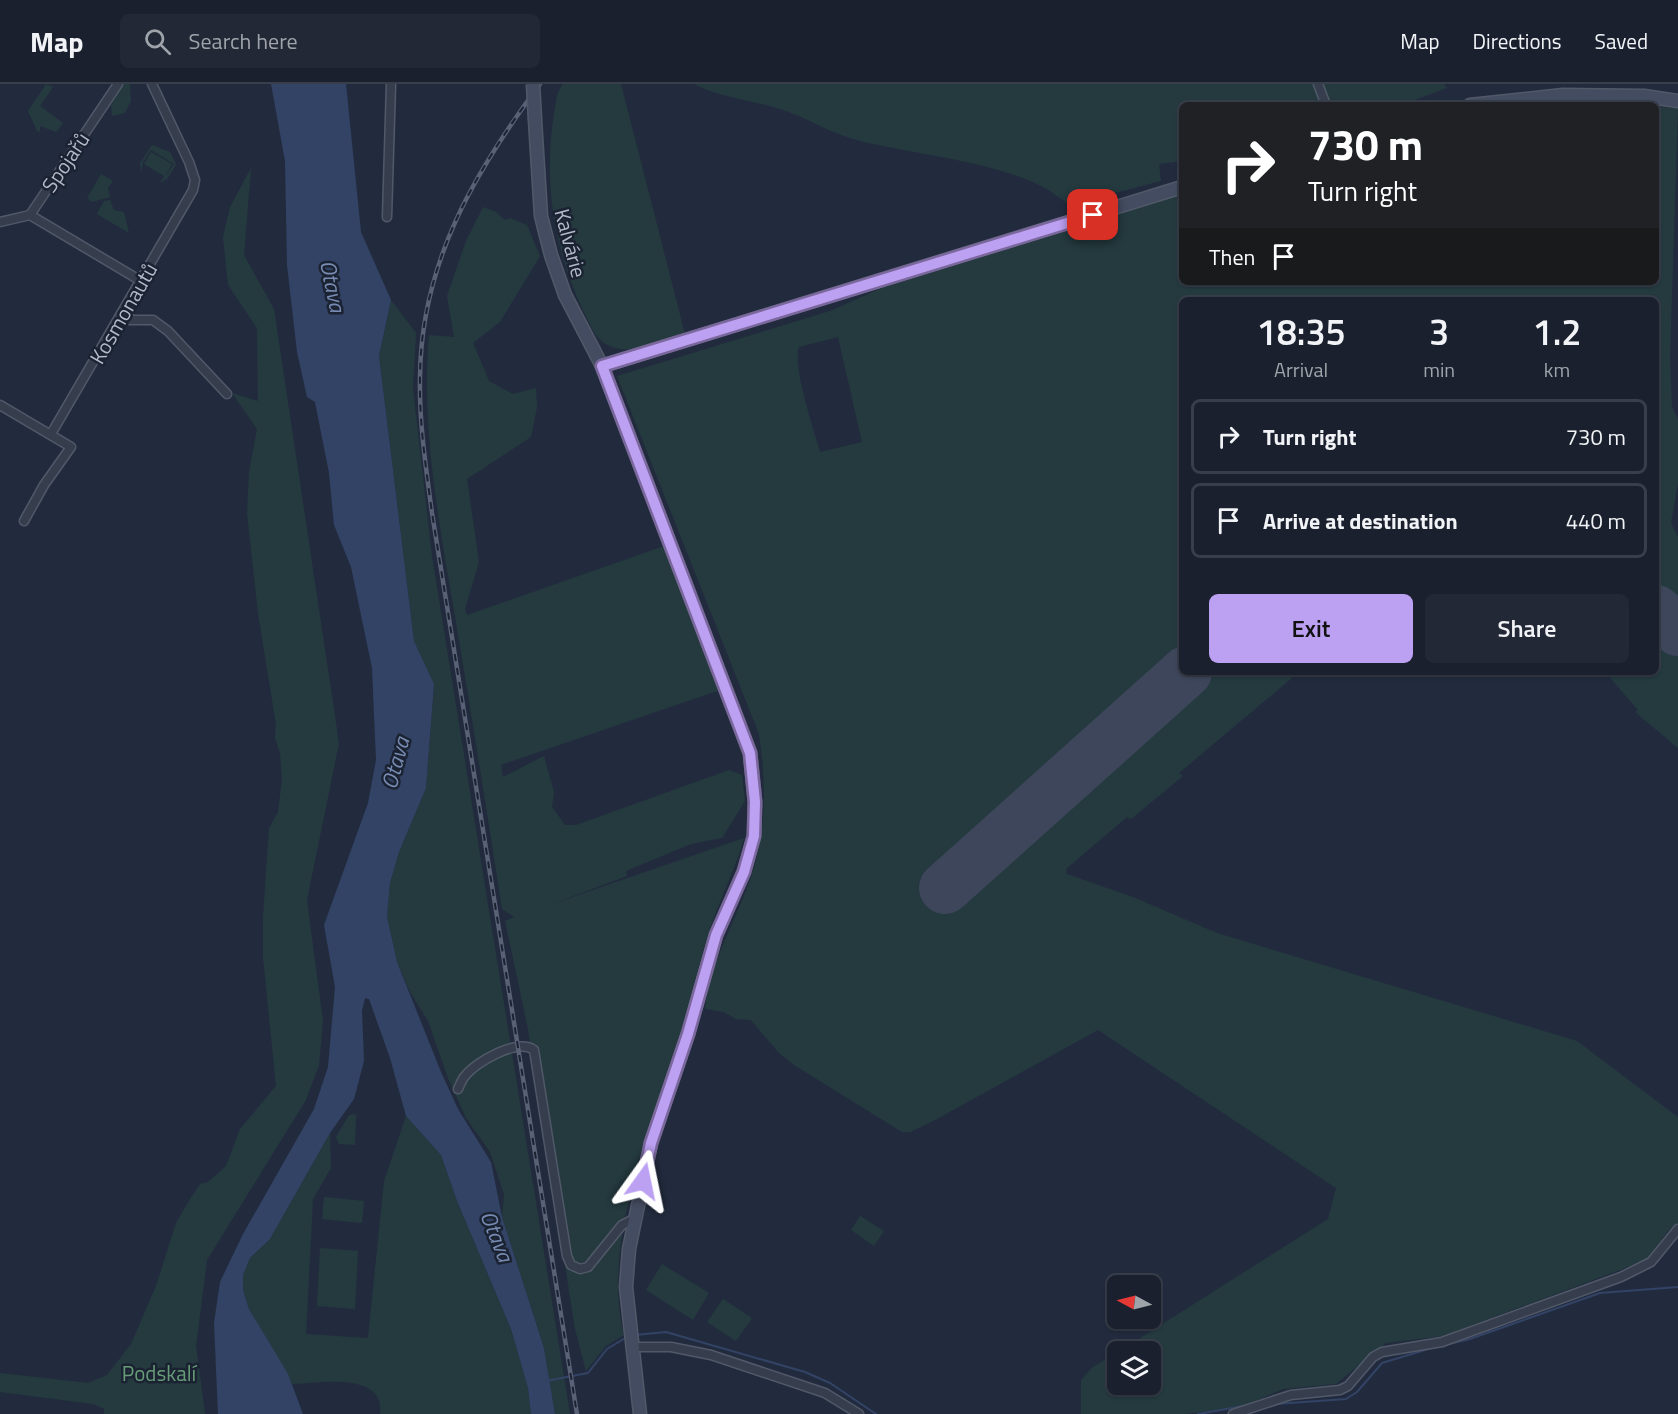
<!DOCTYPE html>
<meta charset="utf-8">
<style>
:root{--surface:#1a202e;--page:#232836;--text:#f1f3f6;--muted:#9fa3aa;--line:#383e4a;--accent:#bca0f2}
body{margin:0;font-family:"Titillium Web",sans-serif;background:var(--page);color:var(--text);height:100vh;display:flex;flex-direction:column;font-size:22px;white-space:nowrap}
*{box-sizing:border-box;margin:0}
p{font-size:20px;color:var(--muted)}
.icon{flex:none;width:33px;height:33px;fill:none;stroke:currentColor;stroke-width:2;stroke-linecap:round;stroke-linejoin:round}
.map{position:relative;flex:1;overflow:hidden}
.side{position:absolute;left:1179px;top:213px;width:480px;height:378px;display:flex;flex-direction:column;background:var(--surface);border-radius:9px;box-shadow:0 2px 4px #0004,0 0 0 2px var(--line)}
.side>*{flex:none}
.guide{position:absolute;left:1179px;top:18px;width:480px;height:183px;border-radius:9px;box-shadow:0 2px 4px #0004,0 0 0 2px var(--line);background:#202124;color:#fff;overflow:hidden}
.needle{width:39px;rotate:277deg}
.fabs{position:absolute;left:1107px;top:1191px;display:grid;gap:12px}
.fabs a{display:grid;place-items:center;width:54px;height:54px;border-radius:9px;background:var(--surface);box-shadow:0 2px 4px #0004,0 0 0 2px var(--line);font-size:30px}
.pin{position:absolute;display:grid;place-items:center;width:51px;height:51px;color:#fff;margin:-26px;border-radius:12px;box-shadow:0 3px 9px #0006}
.me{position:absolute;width:66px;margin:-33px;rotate:12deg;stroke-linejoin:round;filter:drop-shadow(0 0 4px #0008)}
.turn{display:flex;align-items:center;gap:21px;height:126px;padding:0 30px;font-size:27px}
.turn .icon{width:78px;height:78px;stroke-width:2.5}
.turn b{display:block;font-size:42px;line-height:51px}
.then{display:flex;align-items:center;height:57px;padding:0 30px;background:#0003;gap:12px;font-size:22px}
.eta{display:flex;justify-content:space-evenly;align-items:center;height:102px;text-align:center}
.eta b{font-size:36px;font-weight:600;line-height:42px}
.primary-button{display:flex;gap:12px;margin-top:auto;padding:12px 30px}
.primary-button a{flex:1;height:69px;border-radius:9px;background:var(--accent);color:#111;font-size:24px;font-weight:600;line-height:69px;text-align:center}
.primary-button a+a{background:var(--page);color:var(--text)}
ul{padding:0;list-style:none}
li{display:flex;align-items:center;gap:18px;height:75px;margin:0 12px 9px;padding:0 18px;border:3px solid var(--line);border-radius:9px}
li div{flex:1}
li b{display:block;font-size:22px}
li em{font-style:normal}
header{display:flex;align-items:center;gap:36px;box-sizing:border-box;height:84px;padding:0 30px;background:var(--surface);border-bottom:2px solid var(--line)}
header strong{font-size:28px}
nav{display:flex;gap:33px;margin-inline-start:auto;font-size:21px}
.search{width:420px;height:54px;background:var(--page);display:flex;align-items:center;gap:15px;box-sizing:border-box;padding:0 21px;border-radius:9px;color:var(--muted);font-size:22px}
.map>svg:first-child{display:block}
.green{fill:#243a3f;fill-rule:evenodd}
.water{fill:#334365}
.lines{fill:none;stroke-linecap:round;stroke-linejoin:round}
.stream{stroke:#334365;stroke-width:2}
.runway{stroke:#3d465a;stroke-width:52}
.street-casing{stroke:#515969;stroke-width:11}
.secondary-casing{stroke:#515969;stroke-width:15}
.street{stroke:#363e4e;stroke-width:8}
.secondary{stroke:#444c61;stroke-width:12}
.rail-casing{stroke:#586176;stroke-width:4.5}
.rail{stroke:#1b2333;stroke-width:2;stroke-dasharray:7;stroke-linecap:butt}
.secondary-bridge-casing{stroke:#515969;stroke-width:15;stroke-linecap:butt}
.secondary-bridge{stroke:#444c61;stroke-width:12}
.route-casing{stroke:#7a689d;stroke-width:15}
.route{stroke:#bca0f2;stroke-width:10}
.labels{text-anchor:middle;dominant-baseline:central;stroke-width:5;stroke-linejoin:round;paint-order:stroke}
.street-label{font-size:21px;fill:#b2b9c9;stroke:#1b2333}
.park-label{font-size:21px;fill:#679c78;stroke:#1b2333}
.water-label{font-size:22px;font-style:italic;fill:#788cb3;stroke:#1b2333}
</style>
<header>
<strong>Map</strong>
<div class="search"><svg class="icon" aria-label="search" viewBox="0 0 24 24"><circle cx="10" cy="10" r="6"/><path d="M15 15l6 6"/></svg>Search here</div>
<nav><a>Map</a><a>Directions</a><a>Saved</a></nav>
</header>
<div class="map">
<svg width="1678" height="1330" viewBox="0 0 1678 1330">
<rect width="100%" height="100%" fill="#222b3e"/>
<g class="green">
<path d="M 46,0 L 53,3 L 40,22 L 63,39 L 56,48 L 40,42 L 40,48 L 37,47 L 28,27 Z"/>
<path d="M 124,0 L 130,0 L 131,17 L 125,29 L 112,32 L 111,21 Z"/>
<path d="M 563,0 L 621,0 L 685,250 C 664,256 632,272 610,262 C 595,256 590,240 583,226 C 554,165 543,97 554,30 C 556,20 556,8 563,0 Z"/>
<path d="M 694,0 L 1444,0 L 1447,4 L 1401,21 L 1182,21 L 1182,77 L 1159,80 L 1161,97 L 1069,121 C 1062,116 1055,110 1047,105 C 994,76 912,71 853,55 C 829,48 809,35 786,27 C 756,16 723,15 694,0 Z"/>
<path d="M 1656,23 L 1678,24 L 1670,273 L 1672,323 L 1678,335 L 1678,399 L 1671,439 L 1678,453 L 1678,664 L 1635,628 L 1638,626 L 1605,588 L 1656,588 L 1656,216 L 1182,216 L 1182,588 L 1299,588 L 1179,689 L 1183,692 L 1131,735 L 1127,733 L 1066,785 L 1067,790 L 1133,813 L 1217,849 L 1577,957 L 1678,1033 L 1678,1140 L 1668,1147 L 1647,1176 L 1443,1252 L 1386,1259 L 1336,1300 L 1283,1305 L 1241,1323 L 1185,1330 L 1081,1330 L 1081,1296 L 1093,1283 L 1118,1268 L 1118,1300 L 1150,1300 L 1150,1268 L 1118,1268 L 1328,1135 L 1336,1104 L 1098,946 L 935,1036 L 910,1048 L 902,1048 L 794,981 L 778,968 L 751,936 L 736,935 L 724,928 L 705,925 C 709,880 738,833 752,790 C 767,745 766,697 759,650 L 617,292 L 830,227 L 884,203 L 1182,110 L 1182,198 L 1656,198 ZM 838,253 L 862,358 L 820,368 C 814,346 792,282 799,263 Z"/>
<path d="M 152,61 L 170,68 L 176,80 L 168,94 L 160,99 L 164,92 L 144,80 L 151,68 L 172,80 L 165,93 L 174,80 L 151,66 L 143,78 L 141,89 L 140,79 Z"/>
<path d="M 251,84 L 244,171 L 274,225 L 339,659 L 307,816 L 323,937 L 319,981 L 306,1016 L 207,1176 L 196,1262 L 205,1330 L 104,1330 L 104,1325 L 93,1320 L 0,1308 L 0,1289 L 88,1299 L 107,1291 L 131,1260 L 156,1202 L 176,1139 L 190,1115 L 200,1100 L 208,1098 L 226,1082 L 240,1045 L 276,1002 L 263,873 L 263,833 L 269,744 L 278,728 L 282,695 L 280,669 L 275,654 L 276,641 L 258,529 L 247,429 L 249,388 L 257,345 L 232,309 L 258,317 L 257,244 L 228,201 L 223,153 L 230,123 Z"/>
<path d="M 101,90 L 113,97 L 108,104 L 110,113 L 92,118 L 87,114 Z"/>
<path d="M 110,116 L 114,126 L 124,128 L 129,149 L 97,130 L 104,117 Z"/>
<path d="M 483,123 L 496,128 L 505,136 L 510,134 L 527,141 L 540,172 L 500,238 L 473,259 L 489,297 L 513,310 L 536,304 L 537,323 L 531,353 L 467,395 L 479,478 L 465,525 L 467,531 L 664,462 L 720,606 L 501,681 L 503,693 L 544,672 L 554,708 L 552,723 L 565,741 L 576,741 L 729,686 L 742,691 L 745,717 L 722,754 L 691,760 L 626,787 L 627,792 L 552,820 L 744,754 C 735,787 719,816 709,848 C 697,884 690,922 678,958 C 650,1042 601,1164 624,1251 L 606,1262 L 586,1287 L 575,1245 L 528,945 L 505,837 L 514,833 L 502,825 C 487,727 471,629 455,532 C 439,440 421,344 429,251 L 454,253 L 447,212 L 466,157 Z"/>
<path d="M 391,216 L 416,249 L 413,305 L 432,472 L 570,1330 L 555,1330 L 544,1264 L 502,1133 L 504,1110 L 490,1068 L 466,1034 L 448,994 L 428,937 L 410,908 L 397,878 L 387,833 L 390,799 L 399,768 L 426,704 L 434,601 L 414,557 L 379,272 Z"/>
<path d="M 356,1030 L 355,1061 L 339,1060 L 336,1053 L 349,1031 Z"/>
<path d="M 406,1032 L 441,1071 L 457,1117 L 511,1245 L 528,1304 L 531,1330 L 380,1330 C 386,1287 318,1299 292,1300 L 249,1225 L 243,1206 L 243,1191 L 250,1174 L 270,1155 L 330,1049 L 331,1084 L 313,1115 L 306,1250 L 368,1254 L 384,1097 Z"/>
<path d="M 324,1113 L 364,1117 L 362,1139 L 322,1135 Z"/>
<path d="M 860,1132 L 884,1147 L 874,1162 L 851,1146 Z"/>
<path d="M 320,1164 L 358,1167 L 355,1225 L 317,1222 Z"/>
<path d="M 662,1180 L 709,1209 L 693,1236 L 646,1206 Z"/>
<path d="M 723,1215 L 752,1234 L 736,1257 L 707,1238 Z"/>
</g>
<path class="water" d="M 271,0 L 346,0 L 361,148 L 391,216 L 379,272 L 414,557 L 434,600 L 426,704 L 399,768 L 390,799 L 387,833 L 397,878 L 441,988 L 458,1025 L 491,1078 L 502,1133 L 544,1264 L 555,1330 L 531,1330 L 528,1304 L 511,1245 L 457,1117 L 441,1071 L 406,1032 L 390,974 L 369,915 L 365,914 L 362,927 L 364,977 L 354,1015 L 330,1049 L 270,1155 L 250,1174 L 243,1191 L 243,1206 L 249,1225 L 288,1290 L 303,1330 L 218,1330 L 214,1239 L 220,1198 L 243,1150 L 314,1025 L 328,983 L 335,903 L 324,841 L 368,719 L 376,676 L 372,584 L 351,483 L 334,441 L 329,389 L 315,318 L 307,313 L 297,268 L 287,181 L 285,77 Z"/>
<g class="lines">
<g class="stream">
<path d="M 635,1251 L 666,1248 L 805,1288 L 830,1299 L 876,1330"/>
<path d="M 1444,1261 L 1470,1255 L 1600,1209 L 1678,1203"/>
<path d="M 546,1297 L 588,1289 L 607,1265 L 627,1253"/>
<path d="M 1276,1320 L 1346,1315 L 1357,1308 L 1382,1279 L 1435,1263"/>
<path d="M 1198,1330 L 1249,1321"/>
</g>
<g class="runway">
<path d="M 1656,527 L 1678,546"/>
<path d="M 945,804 L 1186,588"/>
</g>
<defs>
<g id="street">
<path d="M 1318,0 L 1326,21"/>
<path d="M 30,131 L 141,197"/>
<path d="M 387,133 L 391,0"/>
<path d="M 0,138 L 30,131 L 118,0"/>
<path d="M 128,221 L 129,236 L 153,236 L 168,247 L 227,310"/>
<path d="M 0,321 L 71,363 L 44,401 L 24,437"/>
<path d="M 51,350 L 193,106 L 195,96 L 189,78 L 152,0"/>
<path d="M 458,1005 C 460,1001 462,995 465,992 C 476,978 517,954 534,966 L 567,1172 L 571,1181 L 580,1185 L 588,1183 L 622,1141 L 634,1135"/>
<path d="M 632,1263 L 671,1263 L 711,1271 L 825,1309 L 859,1330"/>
<path d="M 1233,1330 L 1291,1311 L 1340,1306 L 1348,1302 L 1373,1273 L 1382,1268 L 1442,1258 L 1621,1193 L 1651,1178 L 1678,1145"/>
</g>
<g id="secondary">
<path d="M 1470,21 L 1563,11 L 1644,12 L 1678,17"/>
<path d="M 535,36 L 541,132 L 551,171 L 565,211 L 602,282 L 750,669 L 755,718 L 754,752 L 744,787 L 716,851 L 688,950 L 651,1059 L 629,1165 L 626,1203 L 640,1330"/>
<path d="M 602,282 L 1182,103"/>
</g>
</defs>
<use href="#street" class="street-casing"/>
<use href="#secondary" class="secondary-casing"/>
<use href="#street" class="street"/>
<use href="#secondary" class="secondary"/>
<defs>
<path id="rail" d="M 540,0 C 474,89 421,179 420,293 C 419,339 426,384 432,429 L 577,1330"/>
</defs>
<use href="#rail" class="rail-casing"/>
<use href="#rail" class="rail"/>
<defs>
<path id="secondary-bridge" d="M 533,0 L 535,36"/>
</defs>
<use href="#secondary-bridge" class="secondary-bridge-casing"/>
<use href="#secondary-bridge" class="secondary-bridge"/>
</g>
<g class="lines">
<defs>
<path id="route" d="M 643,1097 L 651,1059 L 688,950 L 716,851 L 744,788 L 754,752 L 755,718 L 750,669 L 602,282 L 1093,131"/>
</defs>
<use href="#route" class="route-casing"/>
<use href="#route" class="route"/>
</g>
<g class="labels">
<g class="street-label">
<text transform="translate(65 78) rotate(-56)">Spojařů</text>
<text transform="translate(571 159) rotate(75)">Kalvárie</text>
<text transform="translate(123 229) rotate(-60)">Kosmonautů</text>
</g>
<g class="park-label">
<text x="159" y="1289">Podskalí</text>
</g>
<g class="water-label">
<text transform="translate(333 202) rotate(78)">Otava</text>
<text transform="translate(395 679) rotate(-75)">Otava</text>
<text transform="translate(497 1152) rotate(68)">Otava</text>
</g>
</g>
</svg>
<div class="fabs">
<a><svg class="needle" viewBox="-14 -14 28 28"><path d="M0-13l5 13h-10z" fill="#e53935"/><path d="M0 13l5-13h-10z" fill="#9fa3aa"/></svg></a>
<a><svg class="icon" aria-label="layers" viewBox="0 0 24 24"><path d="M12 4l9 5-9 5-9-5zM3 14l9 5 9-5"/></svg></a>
</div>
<div class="pin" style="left:1093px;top:131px;background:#d93025"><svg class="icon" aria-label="arrive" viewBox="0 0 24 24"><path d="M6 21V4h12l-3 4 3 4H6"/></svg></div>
<svg class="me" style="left:643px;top:1097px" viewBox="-20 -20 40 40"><path d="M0-17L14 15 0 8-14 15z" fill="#bca0f2" stroke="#fff" stroke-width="4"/></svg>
<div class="guide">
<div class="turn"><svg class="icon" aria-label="right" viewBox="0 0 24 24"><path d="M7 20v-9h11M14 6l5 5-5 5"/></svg><div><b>730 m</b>Turn right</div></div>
<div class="then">Then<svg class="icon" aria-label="arrive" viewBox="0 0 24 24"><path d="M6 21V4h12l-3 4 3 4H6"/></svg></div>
</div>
<section class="side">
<div class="eta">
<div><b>18:35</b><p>Arrival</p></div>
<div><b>3</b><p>min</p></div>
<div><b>1.2</b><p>km</p></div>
</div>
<ul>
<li><svg class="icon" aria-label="right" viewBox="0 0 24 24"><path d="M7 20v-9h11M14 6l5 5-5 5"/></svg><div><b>Turn right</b></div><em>730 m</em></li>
<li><svg class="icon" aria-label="arrive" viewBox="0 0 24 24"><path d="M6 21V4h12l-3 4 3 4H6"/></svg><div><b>Arrive at destination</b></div><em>440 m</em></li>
</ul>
<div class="primary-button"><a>Exit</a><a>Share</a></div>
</section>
</div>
